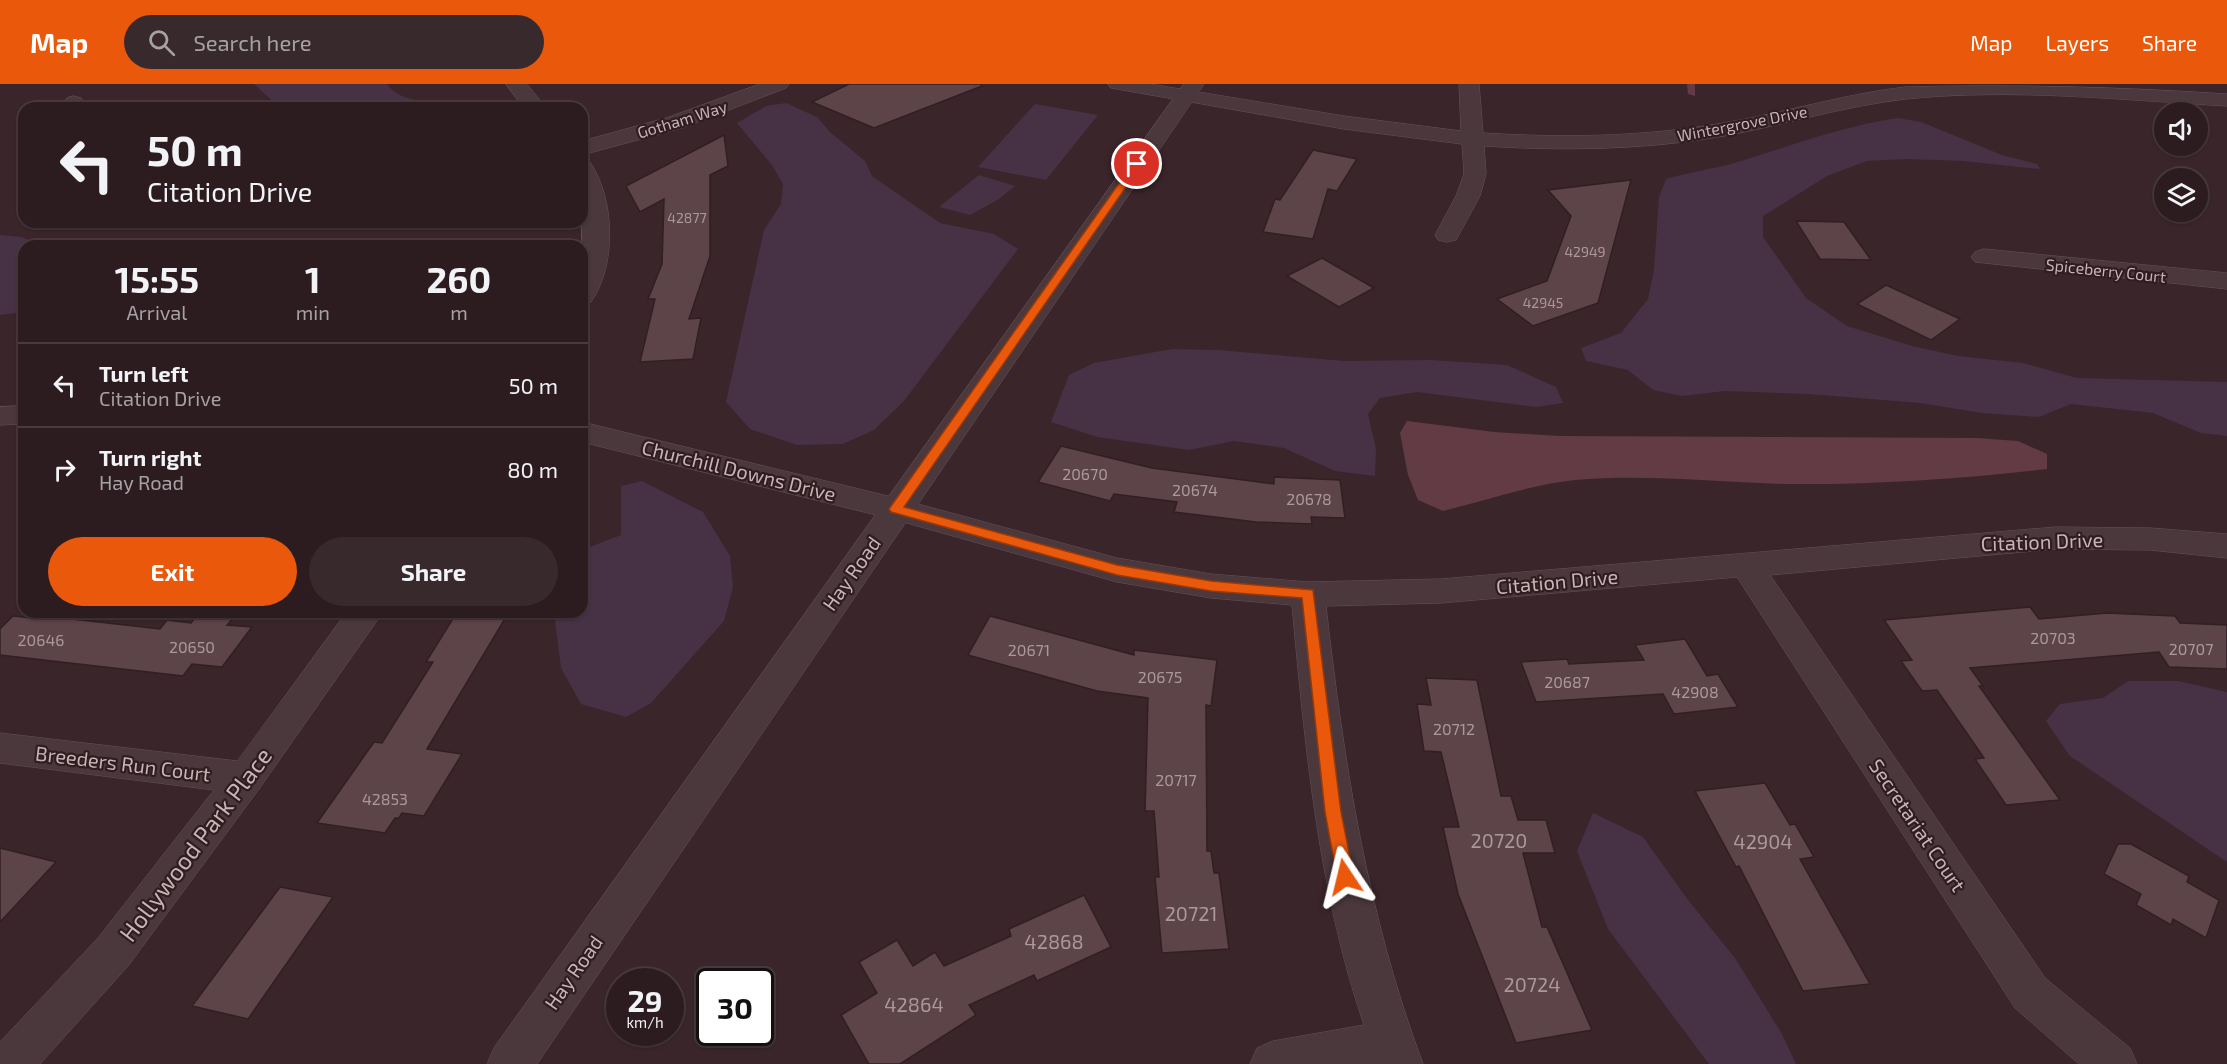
<!DOCTYPE html>
<style>
:root{--surface:#2c1c20;--page:#38292d;--text:#f1f3f6;--muted:#a6a1a5;--line:#483a3e;--accent:#ea580c}
body{margin:0;font-family:"Exo 2",sans-serif;background:var(--page);color:var(--text);height:100vh;display:flex;flex-direction:column;font-size:22px;white-space:nowrap}
*{box-sizing:border-box;margin:0}
p{font-size:20px;color:var(--muted)}
.icon{flex:none;width:33px;height:33px;fill:none;stroke:currentColor;stroke-width:2;stroke-linecap:round;stroke-linejoin:round}
.map{position:relative;flex:1;overflow:hidden}
.sheet{position:absolute;left:18px;top:156px;width:570px;height:378px;display:flex;flex-direction:column;background:var(--surface);border-radius:18px;box-shadow:0 2px 4px #0004,0 0 0 2px var(--line)}
.sheet>*{flex:none}
.hud{position:absolute;left:18px;top:18px;width:570px;height:126px;border-radius:18px;box-shadow:0 2px 4px #0004,0 0 0 2px var(--line);background:#2c1c20;color:var(--text);overflow:hidden}
.tools{position:absolute;left:2154px;top:18px;display:grid;gap:12px}
.tools a{display:grid;place-items:center;width:54px;height:54px;border-radius:50%;background:var(--surface);box-shadow:0 2px 4px #0004,0 0 0 2px var(--line);font-size:30px}
.speed{position:absolute;left:606px;top:884px;display:flex;gap:12px;font-size:30px;font-weight:700;text-align:center}
.speed>*{display:grid;place-content:center;width:78px;height:78px;border-radius:50%;background:var(--surface);box-shadow:0 2px 4px #0004,0 0 0 2px var(--line);line-height:1}
.speed small{font-size:15px;font-weight:400}
.speed .limit{border:3px solid #111;border-radius:9px;background:#fff;color:#111}
.pin{position:absolute;display:grid;place-items:center;width:51px;height:51px;color:#fff;margin:-26px;border:3px solid #fff;border-radius:50%;box-shadow:0 2px 6px #0007}
.me{position:absolute;width:66px;margin:-33px;rotate:350deg;stroke-linejoin:round;filter:drop-shadow(0 0 4px #0008)}
.turn{display:flex;align-items:center;gap:21px;height:126px;padding:0 30px;font-size:27px}
.turn .icon{width:78px;height:78px;stroke-width:2.5}
.turn b{display:block;font-size:42px;line-height:51px}
.eta{display:flex;justify-content:space-evenly;align-items:center;height:102px;text-align:center}
.eta b{font-size:36px;font-weight:700;line-height:42px}
.cta{display:flex;gap:12px;margin-top:auto;padding:12px 30px}
.cta a{flex:1;height:69px;border-radius:36px;background:var(--accent);color:#fff;font-size:24px;font-weight:700;line-height:69px;text-align:center}
.cta a+a{background:var(--page);color:var(--text)}
ul{padding:0;list-style:none}
li{display:flex;align-items:center;gap:18px;height:84px;padding:0 30px;border-top:2px solid var(--line)}
li div{flex:1}
li b{display:block;font-size:22px}
li em{font-style:normal}
header{display:flex;align-items:center;gap:36px;box-sizing:border-box;height:84px;padding:0 30px;background:var(--accent);color:#fff}
header strong{font-size:28px}
nav{display:flex;gap:33px;margin-inline-start:auto;font-size:21px}
.search{width:420px;height:54px;background:var(--page);display:flex;align-items:center;gap:15px;box-sizing:border-box;padding:0 21px;border-radius:33px;color:var(--muted);font-size:22px}
.map>svg:first-child{display:block}
.green{fill:#463244}
.water{fill:#623b44}
.lines{fill:none;stroke-linecap:round;stroke-linejoin:round}
.stream{fill:#623b44;fill-rule:evenodd}
.building{fill:#5c4449;stroke:#321f23;stroke-width:1.5}
.minor-casing{stroke:#665357;stroke-width:1}
.tertiary-casing{stroke:#665357;stroke-width:1}
.minor{fill:#4b383c;fill-rule:evenodd}
.tertiary{fill:#4b383c;fill-rule:evenodd}
.route{fill:#ea580c;stroke:#983908;stroke-width:1.5}
.labels{text-anchor:middle;dominant-baseline:central;stroke-width:4.5;stroke-linejoin:round;paint-order:stroke}
.far-number-label{font-size:14px;fill:#ac989c}
.far-street-label{font-size:16px;fill:#c6b4b7;stroke:#301d21}
.number-label{font-size:16px;fill:#ac989c}
.street-label{font-size:20px;fill:#c6b4b7;stroke:#301d21}
.near-number-label{font-size:20px;fill:#ac989c}
.near-street-label{font-size:24px;fill:#c6b4b7;stroke:#301d21}
</style>
<header>
<strong>Map</strong>
<div class="search"><svg class="icon" aria-label="search" viewBox="0 0 24 24"><circle cx="10" cy="10" r="6"/><path d="M15 15l6 6"/></svg>Search here</div>
<nav><a>Map</a><a>Layers</a><a>Share</a></nav>
</header>
<div class="map">
<svg width="2227" height="980" viewBox="0 0 2227 980">
<rect width="100%" height="100%" fill="#3a252a"/>
<g class="green">
<path d="M 254,0 L 387,0 C 401,20 429,15 450,22 L 280,24 Z"/>
<path d="M 786,19 L 817,33 L 830,48 L 865,77 L 872,92 L 940,139 L 994,150 L 1018,165 L 904,317 L 874,346 L 843,360 L 797,361 L 750,345 L 726,318 L 764,146 L 781,120 L 783,100 L 772,81 L 737,39 L 766,22 Z"/>
<path d="M 1035,20 L 1098,31 L 1046,96 L 978,83 Z"/>
<path d="M 1898,34 L 1921,38 L 2002,71 L 2037,80 L 2040,85 L 1963,77 L 1908,75 L 1867,77 L 1827,92 L 1763,132 L 1763,153 L 1806,214 L 1847,242 L 1912,262 L 1958,272 L 2023,279 L 2077,294 L 2227,298 L 2227,352 L 2201,349 L 2153,329 L 2071,320 L 2039,333 L 1982,329 L 1920,319 L 1808,310 L 1725,307 L 1682,312 L 1653,306 L 1628,286 L 1586,277 L 1581,264 L 1621,249 L 1648,215 L 1654,186 L 1659,113 L 1666,95 C 1689,88 1714,85 1738,78 C 1790,62 1843,42 1898,34 Z"/>
<path d="M 979,91 L 1015,102 L 999,115 L 970,131 L 939,123 Z"/>
<path d="M 0,151 L 22,153 L 40,162 L 24,162 L 24,228 L 0,231 Z"/>
<path d="M 1172,265 L 1219,266 L 1344,277 L 1431,276 L 1507,281 L 1556,303 L 1563,319 L 1537,323 L 1417,308 L 1380,314 L 1368,330 L 1376,365 L 1375,392 L 1335,387 L 1284,364 L 1234,357 L 1189,366 L 1097,353 L 1051,338 L 1069,291 L 1094,279 Z"/>
<path d="M 642,397 L 703,428 L 730,472 L 733,503 L 724,537 L 651,619 L 626,633 L 581,620 L 561,584 L 554,528 L 582,528 L 582,466 L 621,451 L 621,402 Z"/>
<path d="M 2128,597 L 2178,597 L 2227,608 L 2227,778 L 2070,672 L 2046,637 L 2060,620 L 2103,614 Z"/>
<path d="M 1593,729 L 1643,753 L 1688,816 L 1735,874 L 1782,950 L 1796,980 L 1709,980 L 1608,845 L 1577,767 Z"/>
</g>
<path class="water" d="M 1407,337 L 1494,348 L 1560,352 L 1977,354 L 2018,357 L 2047,370 L 2047,385 C 1961,395 1871,401 1784,400 C 1715,398 1645,390 1575,396 C 1530,401 1487,416 1443,427 L 1418,416 L 1408,391 L 1400,349 Z"/>
<g class="lines">
<path class="stream" d="M 1687,0 L 1695,0 L 1695,12 L 1688,10 Z"/>
</g>
<g class="building">
<path d="M 849,0 L 981,0 L 982,2 L 874,44 L 812,18 Z"/>
<path d="M 724,51 L 728,82 L 710,91 L 710,172 L 689,235 L 701,234 L 693,275 L 640,278 L 655,215 L 648,215 L 662,180 L 664,115 L 640,128 L 626,102 Z"/>
<path d="M 1313,66 L 1357,75 L 1337,107 L 1328,105 L 1313,155 L 1263,148 L 1275,115 L 1280,116 Z"/>
<path d="M 1631,96 L 1598,219 L 1533,242 L 1497,215 L 1547,197 L 1571,132 L 1548,106 Z"/>
<path d="M 1796,137 L 1844,138 L 1871,176 L 1820,175 Z"/>
<path d="M 1322,174 L 1374,204 L 1339,223 L 1287,192 Z"/>
<path d="M 1886,201 L 1960,235 L 1931,256 L 1857,220 Z"/>
<path d="M 1061,362 L 1152,384 L 1274,400 L 1274,393 L 1340,396 L 1345,434 L 1311,433 L 1312,440 L 1256,438 L 1174,428 L 1177,418 L 1114,410 L 1110,417 L 1038,398 Z"/>
<path d="M 2030,523 L 2039,535 L 2107,529 L 2175,532 L 2180,539 L 2227,541 L 2227,585 L 2169,583 L 2159,568 L 1970,584 L 1983,602 L 1979,602 L 2060,716 L 2006,721 L 1975,675 L 1984,674 L 1937,606 L 1922,607 L 1901,577 L 1912,576 L 1884,536 Z"/>
<path d="M 199,528 L 238,528 L 227,541 L 252,543 L 222,583 L 192,580 L 183,592 L 0,571 L 0,545 L 13,532 L 33,534 L 37,531 L 160,545 L 167,536 L 191,539 Z"/>
<path d="M 457,528 L 509,528 L 427,665 L 462,670 L 424,732 L 402,729 L 399,734 L 395,734 L 385,749 L 317,739 L 374,658 L 382,659 L 433,578 L 426,578 Z"/>
<path d="M 990,532 L 1134,571 L 1134,566 L 1217,576 L 1211,622 L 1206,621 L 1207,767 L 1211,767 L 1214,789 L 1219,789 L 1229,865 L 1162,869 L 1155,793 L 1159,793 L 1154,727 L 1145,727 L 1148,614 L 1097,607 L 968,571 Z"/>
<path d="M 1685,555 L 1707,592 L 1718,590 L 1738,623 L 1674,630 L 1663,610 L 1536,618 L 1521,578 L 1567,575 L 1569,580 L 1644,576 L 1635,561 Z"/>
<path d="M 1426,594 L 1477,596 L 1501,712 L 1511,712 L 1518,736 L 1546,736 L 1555,769 L 1523,769 L 1542,843 L 1547,843 L 1592,946 L 1516,959 L 1458,810 L 1443,743 L 1459,743 L 1441,668 L 1424,667 L 1417,620 L 1431,621 Z"/>
<path d="M 1765,699 L 1790,741 L 1795,740 L 1814,773 L 1800,775 L 1870,900 L 1803,907 L 1739,782 L 1736,783 L 1695,707 Z"/>
<path d="M 2118,760 L 2131,760 L 2189,792 L 2187,798 L 2219,816 L 2206,854 L 2173,835 L 2171,841 L 2136,821 L 2141,810 L 2104,790 Z"/>
<path d="M 0,764 L 56,778 L 0,838 Z"/>
<path d="M 280,803 L 333,813 L 248,935 L 192,922 Z"/>
<path d="M 1084,811 L 1111,863 L 1037,897 L 1034,891 L 969,921 L 976,931 L 900,980 L 869,980 L 841,931 L 877,909 L 859,878 L 897,856 L 913,882 L 935,868 L 944,882 L 1011,852 L 1009,845 Z"/>
</g>
<g class="lines">
<defs>
<g id="minor">
<path d="M 506,0 L 527,0 L 546,24 L 524,24 Z"/>
<path d="M 760,0 L 789,0 L 786,4 L 682,44 L 582,71 L 582,57 L 666,34 Z"/>
<path d="M 1108,0 L 1150,0 L 1344,32 L 1461,47 L 1459,0 L 1479,0 L 1483,49 C 1564,54 1643,53 1723,39 C 1784,29 1844,10 1905,3 C 2011,0 2121,3 2227,10 L 2227,22 C 2121,16 2012,4 1906,15 C 1844,22 1784,41 1724,52 C 1644,66 1564,67 1484,62 L 1486,90 L 1480,112 L 1456,156 L 1447,158 L 1438,156 L 1435,151 L 1456,112 L 1464,90 L 1462,60 L 1344,45 L 1111,4 Z"/>
<path d="M 74,12 L 81,14 L 89,24 L 67,24 L 63,18 L 67,14 Z"/>
<path d="M 582,76 L 590,78 C 615,115 617,181 591,218 L 582,220 Z"/>
<path d="M 1984,165 L 2227,189 L 2227,205 L 1975,178 L 1971,173 L 1975,168 Z"/>
<path d="M 24,322 L 24,340 L 0,341 L 0,323 Z"/>
<path d="M 582,338 L 896,414 L 1117,474 L 1211,490 L 1308,498 L 1441,495 L 2056,443 L 2150,444 L 2227,450 L 2227,474 L 2150,466 L 2056,465 L 1770,491 L 2045,894 L 2130,964 L 2137,980 L 2079,980 L 2015,924 L 1737,493 L 1441,519 L 1326,522 C 1344,680 1367,830 1423,980 L 1250,980 L 1257,964 L 1273,957 L 1364,941 C 1318,806 1305,662 1292,521 L 1211,514 L 1117,498 L 896,436 L 582,358 Z"/>
<path d="M 347,528 L 383,528 L 259,705 L 128,882 L 40,980 L 0,980 L 0,958 L 98,854 L 214,706 L 0,679 L 0,649 L 237,677 Z"/>
</g>
<path id="tertiary" d="M 1184,0 L 1204,0 L 537,980 L 487,980 L 494,964 Z"/>
</defs>
<use href="#minor" class="minor-casing"/>
<use href="#tertiary" class="tertiary-casing"/>
<use href="#minor" class="minor"/>
<use href="#tertiary" class="tertiary"/>
</g>
<path class="route" d="M 1134,78 L 1142,80 L 904,423 L 1117,481 L 1211,497 L 1313,506 L 1341,728 L 1354,793 L 1351,799 L 1345,801 L 1339,799 L 1337,793 L 1325,728 L 1302,514 L 1211,507 L 1117,491 L 891,428 L 889,425 Z"/>
<g class="labels">
<g class="far-number-label">
<text x="687" y="133">42877</text>
<text x="1585" y="167">42949</text>
<text x="1543" y="218">42945</text>
</g>
<g class="far-street-label">
<text transform="translate(682 35) rotate(-17)">Gotham Way</text>
<text transform="translate(1742 39) rotate(-11)">Wintergrove Drive</text>
<text transform="translate(2106 186) rotate(6)">Spiceberry Court</text>
</g>
<g class="number-label">
<text x="1085" y="389">20670</text>
<text x="1195" y="405">20674</text>
<text x="1309" y="414">20678</text>
<text x="2053" y="553">20703</text>
<text x="41" y="555">20646</text>
<text x="192" y="562">20650</text>
<text x="2191" y="564">20707</text>
<text x="1029" y="565">20671</text>
<text x="1160" y="592">20675</text>
<text x="1567" y="597">20687</text>
<text x="1695" y="607">42908</text>
<text x="1454" y="644">20712</text>
<text x="1176" y="695">20717</text>
<text x="385" y="714">42853</text>
</g>
<g class="street-label">
<text transform="translate(739 386) rotate(14)">Churchill Downs Drive</text>
<text transform="translate(2042 457) rotate(-2)">Citation Drive</text>
<text transform="translate(851 489) rotate(-55)">Hay Road</text>
<text transform="translate(1557 497) rotate(-5)">Citation Drive</text>
<text transform="translate(123 679) rotate(7)">Breeders Run Court</text>
<text transform="translate(1918 741) rotate(56)">Secretariat Court</text>
<text transform="translate(573 888) rotate(-55)">Hay Road</text>
</g>
<g class="near-number-label">
<text x="1499" y="756">20720</text>
<text x="1763" y="757">42904</text>
<text x="1191" y="829">20721</text>
<text x="1054" y="857">42868</text>
<text x="1532" y="900">20724</text>
<text x="914" y="920">42864</text>
</g>
<g class="near-street-label">
<text transform="translate(195 760) rotate(-53)">Hollywood Park Place</text>
</g>
</g>
</svg>
<div class="tools">
<a><svg class="icon" aria-label="sound" viewBox="0 0 24 24"><path d="M4 9h4l5-4v14l-5-4H4zM17 9q2 3 0 6"/></svg></a>
<a><svg class="icon" aria-label="layers" viewBox="0 0 24 24"><path d="M12 4l9 5-9 5-9-5zM3 14l9 5 9-5"/></svg></a>
</div>
<div class="speed"><div>29<small>km/h</small></div><div class="limit">30</div></div>
<div class="pin" style="left:1137px;top:80px;background:#d93025"><svg class="icon" aria-label="arrive" viewBox="0 0 24 24"><path d="M6 21V4h12l-3 4 3 4H6"/></svg></div>
<svg class="me" style="left:1345px;top:793px" viewBox="-20 -20 40 40"><path d="M0-17L14 15 0 8-14 15z" fill="#ea580c" stroke="#fff" stroke-width="4"/></svg>
<div class="hud">
<div class="turn"><svg class="icon" aria-label="left" viewBox="0 0 24 24"><path d="M17 20v-9H6M10 6l-5 5 5 5"/></svg><div><b>50 m</b>Citation Drive</div></div>
</div>
<section class="sheet">
<div class="eta">
<div><b>15:55</b><p>Arrival</p></div>
<div><b>1</b><p>min</p></div>
<div><b>260</b><p>m</p></div>
</div>
<ul>
<li><svg class="icon" aria-label="left" viewBox="0 0 24 24"><path d="M17 20v-9H6M10 6l-5 5 5 5"/></svg><div><b>Turn left</b><p>Citation Drive</p></div><em>50 m</em></li>
<li><svg class="icon" aria-label="right" viewBox="0 0 24 24"><path d="M7 20v-9h11M14 6l5 5-5 5"/></svg><div><b>Turn right</b><p>Hay Road</p></div><em>80 m</em></li>
</ul>
<div class="cta"><a>Exit</a><a>Share</a></div>
</section>
</div>
